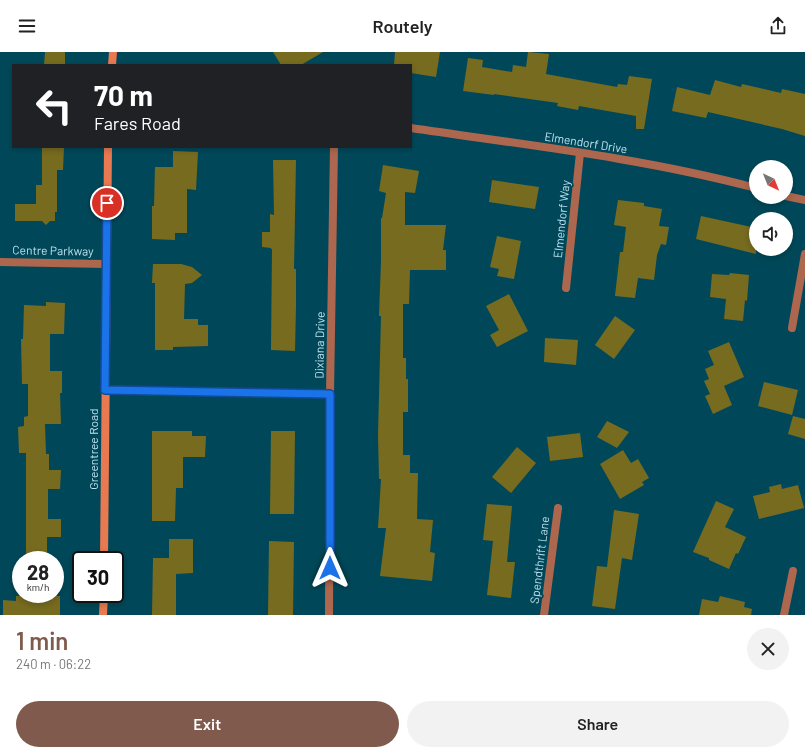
<!DOCTYPE html>
<meta charset="utf-8">
<style>
:root{--surface:#fff;--page:#f2f2f2;--text:#222;--muted:#767676;--accent:#805b4d}
body{margin:0;font-family:Barlow,sans-serif;background:var(--page);color:var(--text);height:100vh;display:flex;flex-direction:column;font-size:15px;white-space:nowrap}
*{box-sizing:border-box;margin:0}
p{font-size:13px;color:var(--muted)}
.icon{flex:none;width:22px;height:22px;fill:none;stroke:currentColor;stroke-width:2;stroke-linecap:round;stroke-linejoin:round}
.map{position:relative;height:563px;overflow:hidden}
.drawer{display:flex;flex-direction:column;background:var(--surface);flex:1}
.drawer>*{flex:none}
.hud{position:absolute;left:12px;top:12px;width:400px;height:84px;border-radius:0px;box-shadow:0 2px 6px #0003;background:#202124;color:#fff;overflow:hidden}
.needle{width:26px;rotate:137deg}
.buttons{position:absolute;left:749px;top:108px;display:grid;gap:8px}
.buttons a{display:grid;place-items:center;width:44px;height:44px;border-radius:50%;background:var(--surface);box-shadow:0 2px 6px #0003;font-size:20px}
.speed{position:absolute;left:12px;top:499px;display:flex;gap:8px;font-size:20px;font-weight:700;text-align:center}
.speed>*{display:grid;place-content:center;width:52px;height:52px;border-radius:50%;background:var(--surface);box-shadow:0 2px 6px #0003;line-height:1}
.speed small{font-size:10px;font-weight:400}
.speed .limit{border:2px solid #111;border-radius:6px;background:#fff;color:#111}
.pin{position:absolute;display:grid;place-items:center;width:34px;height:34px;color:#fff;margin:-17px;border:2px solid #fff;border-radius:50%;box-shadow:0 1px 4px #0007}
.me{position:absolute;width:44px;margin:-22px;rotate:0deg;stroke-linejoin:round;filter:drop-shadow(0 0 3px #0008)}
.turn{display:flex;align-items:center;gap:14px;height:84px;padding:0 16px;font-size:18px}
.turn .icon{width:52px;height:52px;stroke-width:2.5}
.turn b{display:block;font-size:28px;line-height:34px}
.round{display:grid;place-items:center;flex:none;width:42px;height:42px;border-radius:21px;background:var(--page)}
.summary{display:flex;align-items:center;justify-content:space-between;height:68px;padding:0 16px}
h1{font-size:24px;font-weight:600;line-height:30px;color:var(--accent)}
.primary-button{display:flex;gap:8px;margin-top:auto;padding:8px 16px}
.primary-button a{flex:1;height:46px;border-radius:24px;background:var(--accent);color:#fff;font-size:16px;font-weight:600;line-height:46px;text-align:center}
.primary-button a+a{background:var(--page);color:var(--text)}
header{display:flex;justify-content:space-between;align-items:center;height:52px;padding:0 16px;background:var(--surface);font-size:18px;font-weight:600}
.map>svg:first-child{display:block}
.building{fill:#776b20}
.lines{fill:none;stroke-linecap:round;stroke-linejoin:round}
.street{stroke:#ad674e;stroke-width:8}
.secondary{stroke:#e87950;stroke-width:8}
.route-casing{stroke:#114b97;stroke-width:10}
.route{stroke:#1a73e8;stroke-width:7}
.labels{text-anchor:middle;dominant-baseline:central;stroke-width:3.5;stroke-linejoin:round;paint-order:stroke}
.street-label{font-size:12px;fill:#bbe0ed;stroke:#004859}
</style>
<header><svg class="icon" aria-label="menu" viewBox="0 0 24 24"><path d="M4 6h16M4 12h16M4 18h16"/></svg>Routely<svg class="icon" aria-label="share" viewBox="0 0 24 24"><path d="M12 15V3M7 8l5-5 5 5M5 13v7h14v-7"/></svg></header>
<div class="map">
<svg width="805" height="563" viewBox="0 0 805 563">
<rect width="100%" height="100%" fill="#004859"/>
<g class="building">
<path d="M 45,0 L 65,0 L 65,13 L 44,13 Z"/>
<path d="M 273,0 L 323,0 L 301,13 L 281,13 Z"/>
<path d="M 395,0 L 440,0 L 436,25 L 411,21 L 411,13 L 394,13 Z"/>
<path d="M 528,0 L 549,2 L 546,22 L 617,35 L 618,32 L 627,33 L 629,24 L 652,27 L 644,77 L 636,77 L 636,64 L 579,54 L 578,58 L 557,54 L 558,51 L 494,42 L 494,43 L 463,39 L 468,6 L 483,8 L 482,15 L 512,20 L 513,13 L 526,15 Z"/>
<path d="M 715,28 L 741,35 L 742,32 L 781,41 L 782,37 L 805,42 L 805,84 L 782,77 L 708,60 L 706,66 L 672,59 L 677,35 L 710,43 Z"/>
<path d="M 42,95 L 64,95 L 63,118 L 57,118 L 57,160 L 55,160 L 55,169 L 50,169 L 46,173 L 42,169 L 15,169 L 15,152 L 36,152 L 36,133 L 42,133 Z"/>
<path d="M 173,99 L 198,100 L 196,138 L 187,137 L 187,181 L 175,181 L 175,188 L 152,187 L 152,154 L 154,154 L 155,115 L 173,115 Z"/>
<path d="M 273,108 L 296,108 L 294,217 L 296,217 L 296,254 L 295,299 L 271,298 L 272,197 L 271,197 L 271,196 L 262,195 L 262,180 L 270,180 L 270,162 L 274,163 Z"/>
<path d="M 383,113 L 419,119 L 415,141 L 405,140 L 405,173 L 446,173 L 443,198 L 446,198 L 446,218 L 410,218 L 409,252 L 403,252 L 403,306 L 406,306 L 406,327 L 408,327 L 408,360 L 403,360 L 403,403 L 410,403 L 410,421 L 418,421 L 417,467 L 433,468 L 430,500 L 435,501 L 432,529 L 380,524 L 386,476 L 378,476 L 381,427 L 379,427 L 378,383 L 381,264 L 379,264 L 381,209 L 381,166 L 382,166 L 386,141 L 379,139 Z"/>
<path d="M 492,128 L 539,135 L 535,157 L 489,150 Z"/>
<path d="M 618,148 L 644,151 L 644,154 L 662,157 L 659,174 L 669,175 L 666,193 L 661,192 L 657,203 L 654,228 L 638,226 L 635,246 L 615,244 L 620,200 L 623,200 L 626,175 L 614,173 Z"/>
<path d="M 701,164 L 756,176 L 756,202 L 696,187 Z"/>
<path d="M 497,184 L 521,189 L 514,227 L 497,224 L 499,217 L 490,215 Z"/>
<path d="M 153,212 L 181,212 L 192,215 L 202,223 L 192,231 L 185,232 L 184,267 L 198,267 L 198,273 L 208,273 L 208,294 L 173,295 L 173,298 L 155,298 L 155,231 L 152,231 Z"/>
<path d="M 730,221 L 749,223 L 747,249 L 745,248 L 743,269 L 724,267 L 726,247 L 710,245 L 712,222 L 729,223 Z"/>
<path d="M 509,242 L 528,279 L 497,295 L 490,283 L 499,278 L 486,254 Z"/>
<path d="M 46,250 L 65,251 L 64,282 L 50,282 L 50,319 L 62,319 L 62,341 L 60,341 L 61,372 L 45,372 L 46,402 L 49,402 L 49,418 L 61,418 L 60,437 L 48,437 L 48,467 L 61,467 L 61,485 L 47,485 L 47,508 L 26,508 L 26,401 L 19,401 L 18,375 L 24,374 L 24,365 L 28,364 L 28,332 L 22,332 L 21,287 L 23,287 L 24,253 L 46,254 Z"/>
<path d="M 615,264 L 635,278 L 614,307 L 595,293 Z"/>
<path d="M 545,286 L 578,288 L 576,313 L 544,310 Z"/>
<path d="M 729,290 L 744,325 L 724,334 L 732,353 L 713,362 L 705,344 L 710,342 L 704,329 L 709,327 L 705,317 L 714,313 L 708,299 Z"/>
<path d="M 764,330 L 798,338 L 792,363 L 758,354 Z"/>
<path d="M 793,364 L 805,367 L 805,387 L 788,382 Z"/>
<path d="M 607,369 L 629,380 L 617,396 L 597,385 Z"/>
<path d="M 152,379 L 192,379 L 192,384 L 206,384 L 205,405 L 183,405 L 183,436 L 176,436 L 175,469 L 152,469 Z"/>
<path d="M 271,379 L 295,379 L 294,462 L 270,462 Z"/>
<path d="M 580,381 L 583,405 L 550,409 L 547,385 Z"/>
<path d="M 517,395 L 536,411 L 511,441 L 492,425 Z"/>
<path d="M 623,398 L 631,411 L 638,407 L 649,426 L 642,430 L 644,433 L 620,447 L 600,412 Z"/>
<path d="M 781,432 L 782,437 L 798,433 L 804,456 L 759,467 L 753,444 L 770,440 L 769,435 Z"/>
<path d="M 716,449 L 734,457 L 725,475 L 746,485 L 738,502 L 736,501 L 729,517 L 709,508 L 709,506 L 693,500 Z"/>
<path d="M 487,452 L 512,454 L 507,510 L 515,510 L 511,546 L 487,543 L 493,489 L 483,488 Z"/>
<path d="M 614,458 L 639,462 L 632,508 L 622,506 L 615,557 L 592,554 L 597,514 L 607,515 Z"/>
<path d="M 169,487 L 193,487 L 193,521 L 176,522 L 176,563 L 152,563 L 153,506 L 169,506 Z"/>
<path d="M 269,489 L 294,490 L 293,563 L 268,563 Z"/>
<path d="M 16,544 L 60,544 L 60,563 L 3,563 L 3,548 L 16,549 Z"/>
<path d="M 720,544 L 745,550 L 744,555 L 752,557 L 751,563 L 699,563 L 702,547 L 718,550 Z"/>
</g>
<g class="lines">
<g class="street">
<path d="M 411,76 C 526,93 643,106 756,136"/>
<path d="M 786,144 L 805,148"/>
<path d="M 0,210 L 106,212"/>
<path d="M 566,236 L 580,101"/>
<path d="M 792,276 L 805,202"/>
<path d="M 105,338 L 330,342"/>
<path d="M 329,563 L 330,342 L 334,95"/>
<path d="M 544,563 L 558,456"/>
<path d="M 784,563 L 793,519"/>
</g>
<g class="secondary">
<path d="M 112,13 L 113,0"/>
<path d="M 104,508 L 108,95"/>
<path d="M 103,563 L 104,542"/>
</g>
</g>
<g class="lines">
<defs>
<path id="route" d="M 107,151 L 105,338 L 330,342 L 330,516"/>
</defs>
<use href="#route" class="route-casing"/>
<use href="#route" class="route"/>
</g>
<g class="labels">
<g class="street-label">
<text transform="translate(586 90) rotate(9)">Elmendorf Drive</text>
<text transform="translate(561 167) rotate(-84)">Elmendorf Way</text>
<text transform="translate(53 198) rotate(1)">Centre Parkway</text>
<text transform="translate(319 293) rotate(-89)">Dixiana Drive</text>
<text transform="translate(93 397) rotate(-90)">Greentree Road</text>
<text transform="translate(539 508) rotate(-83)">Spendthrift Lane</text>
</g>
</g>
</svg>
<div class="buttons">
<a><svg class="needle" viewBox="-14 -14 28 28"><path d="M0-13l5 13h-10z" fill="#e53935"/><path d="M0 13l5-13h-10z" fill="#767676"/></svg></a>
<a><svg class="icon" aria-label="sound" viewBox="0 0 24 24"><path d="M4 9h4l5-4v14l-5-4H4zM17 9q2 3 0 6"/></svg></a>
</div>
<div class="speed"><div>28<small>km/h</small></div><div class="limit">30</div></div>
<div class="pin" style="left:107px;top:151px;background:#d93025"><svg class="icon" aria-label="arrive" viewBox="0 0 24 24"><path d="M6 21V4h12l-3 4 3 4H6"/></svg></div>
<svg class="me" style="left:330px;top:516px" viewBox="-20 -20 40 40"><path d="M0-17L14 15 0 8-14 15z" fill="#1a73e8" stroke="#fff" stroke-width="4"/></svg>
<div class="hud">
<div class="turn"><svg class="icon" aria-label="left" viewBox="0 0 24 24"><path d="M17 20v-9H6M10 6l-5 5 5 5"/></svg><div><b>70 m</b>Fares Road</div></div>
</div>
</div>
<section class="drawer">
<div class="summary"><div><h1>1 min</h1><p>240 m · 06:22</p></div><a class="round"><svg class="icon" aria-label="close" viewBox="0 0 24 24"><path d="M6 6l12 12M18 6L6 18"/></svg></a></div>
<div class="primary-button"><a>Exit</a><a>Share</a></div>
</section>
